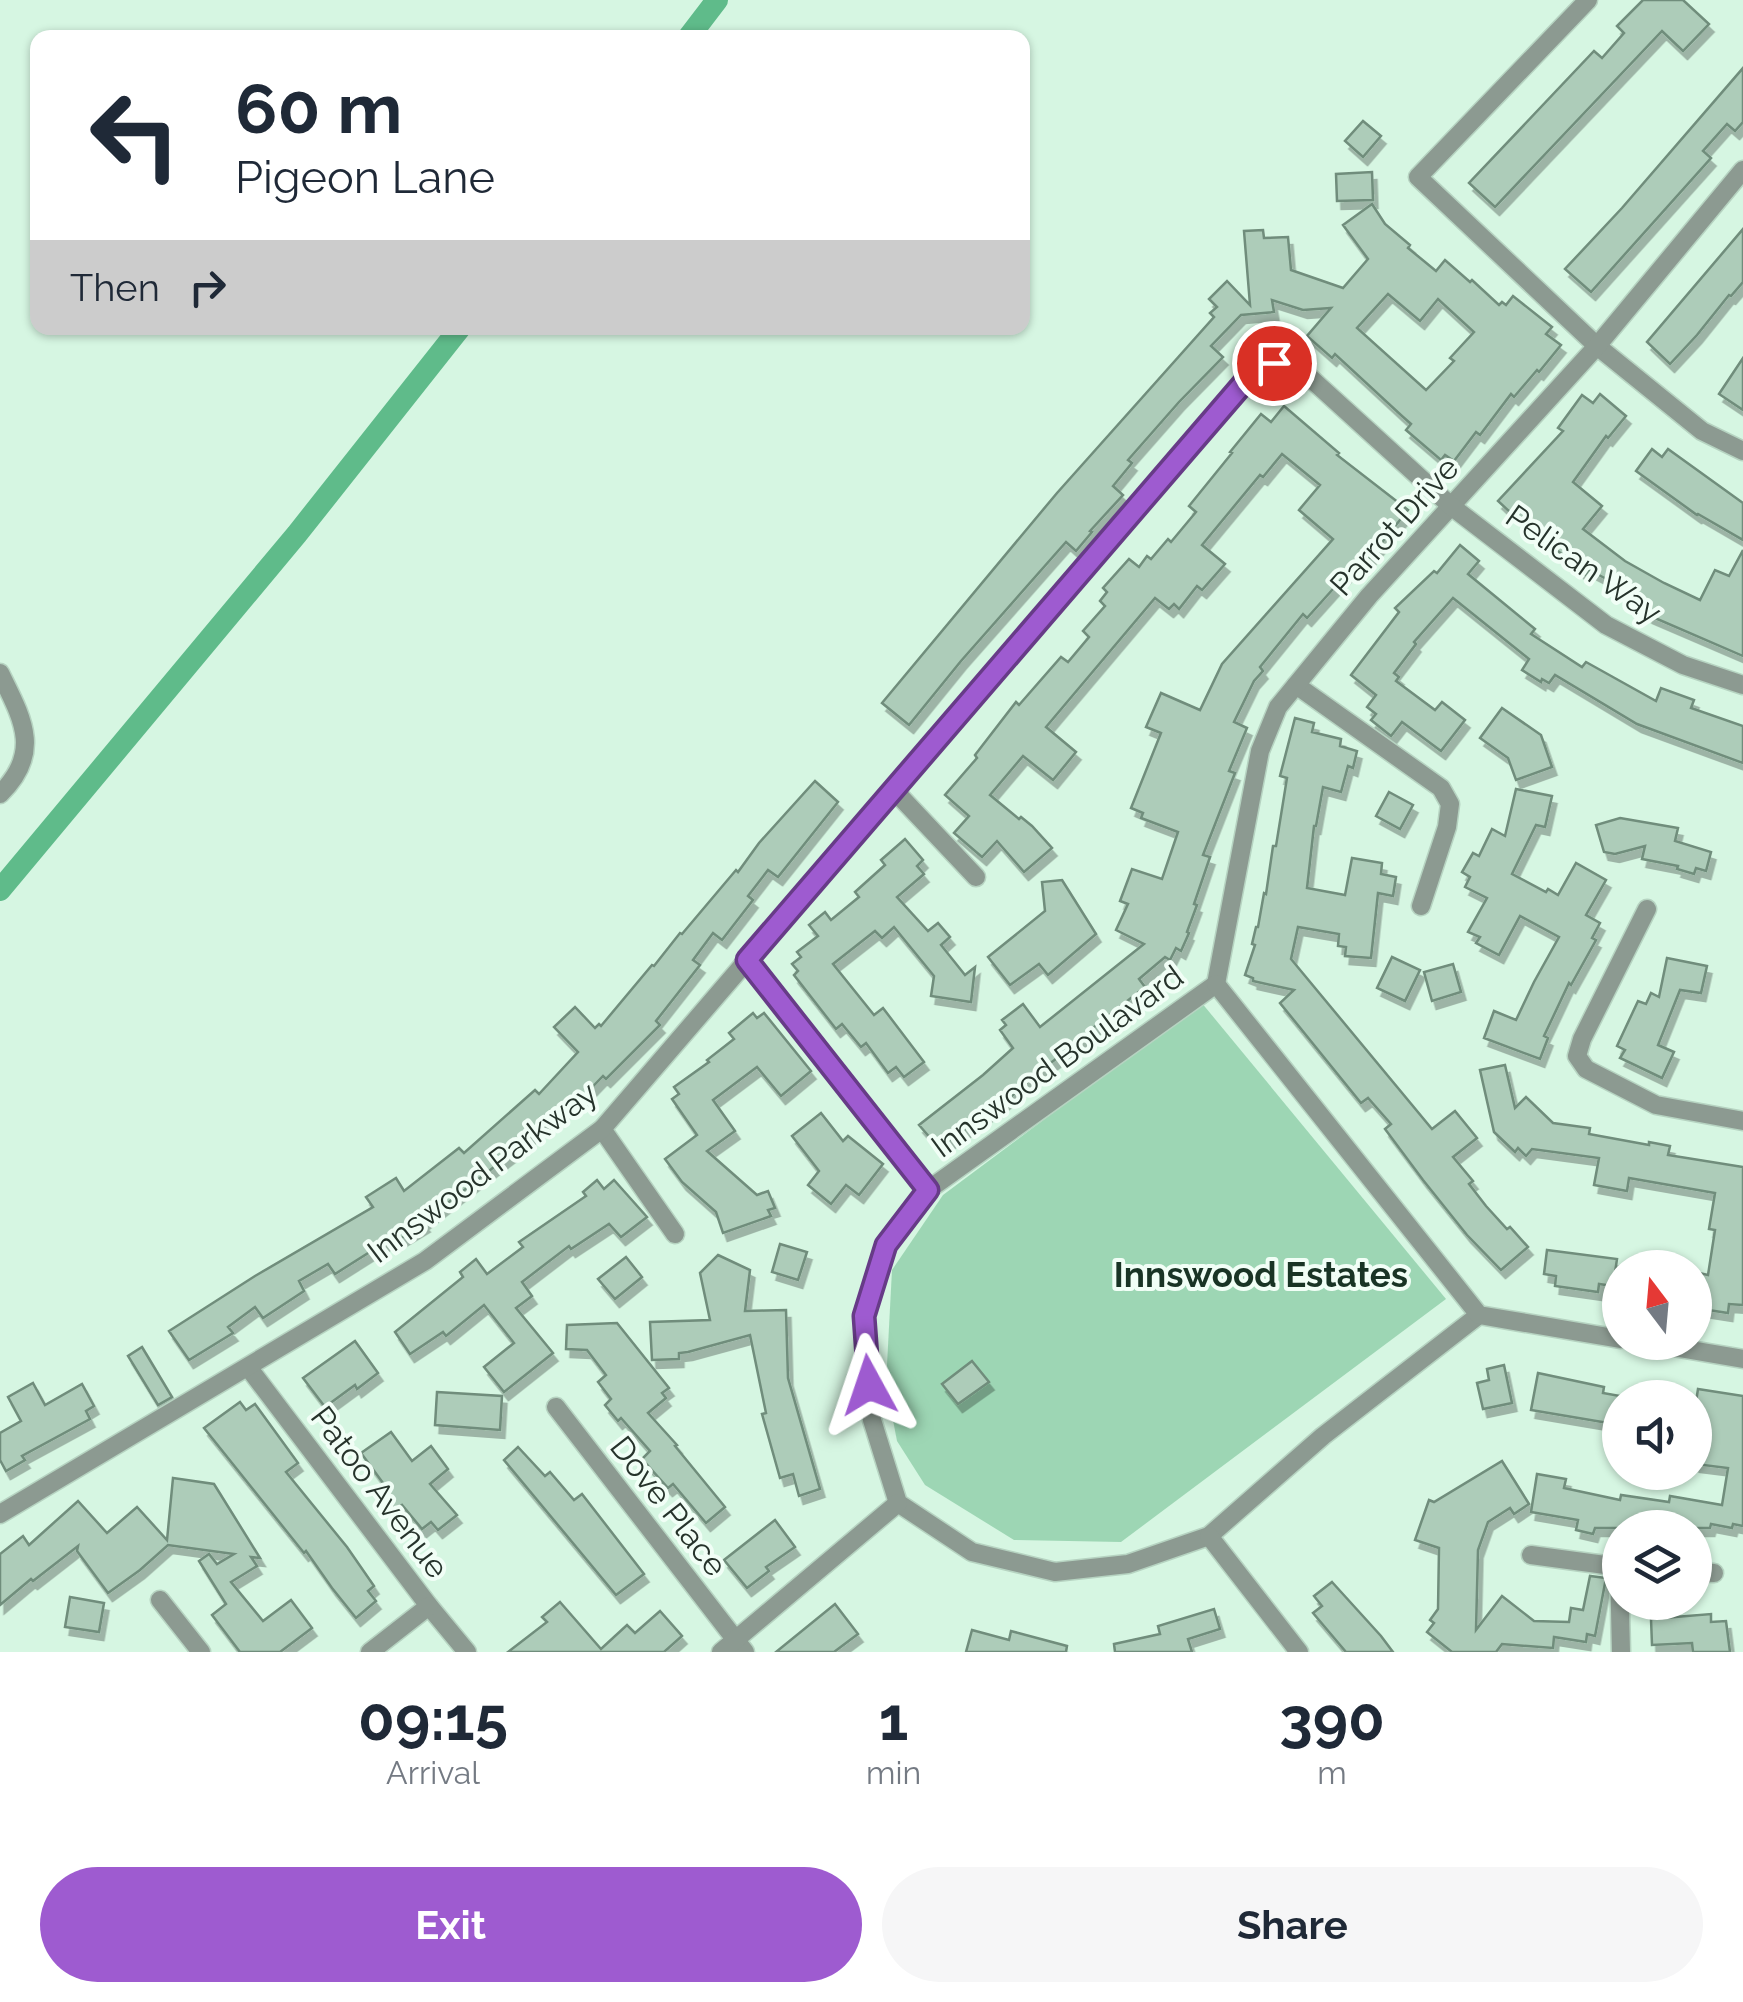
<!DOCTYPE html>
<style>
:root{--surface:#fff;--page:#f6f6f7;--text:#1f2937;--muted:#747a83;--accent:#9e5bd0}
body{margin:0;font-family:Raleway,sans-serif;background:var(--page);color:var(--text);height:100vh;display:flex;flex-direction:column;font-size:38px;white-space:nowrap}
*{box-sizing:border-box;margin:0}
p{font-size:32px;color:var(--muted)}
.icon{flex:none;width:55px;height:55px;fill:none;stroke:currentColor;stroke-width:2;stroke-linecap:round;stroke-linejoin:round}
.map{position:relative;height:1652px;overflow:hidden}
.details{display:flex;flex-direction:column;background:var(--surface);flex:1}
.details>*{flex:none}
.banner{position:absolute;left:30px;top:30px;width:1000px;height:305px;border-radius:20px;box-shadow:0 2px 8px #0004;background:#fff;color:var(--text);overflow:hidden}
.needle{width:65px;rotate:344deg}
.buttons{position:absolute;left:1602px;top:1250px;display:grid;gap:20px}
.buttons a{display:grid;place-items:center;width:110px;height:110px;border-radius:50%;background:var(--surface);box-shadow:0 2px 8px #0004;font-size:50px}
.pin{position:absolute;display:grid;place-items:center;width:85px;height:85px;color:#fff;margin:-42px;border:5px solid #fff;border-radius:50%;box-shadow:0 2px 10px #0007}
.me{position:absolute;width:110px;margin:-55px;rotate:355deg;stroke-linejoin:round;filter:drop-shadow(0 0 8px #0008)}
.turn{display:flex;align-items:center;gap:35px;height:210px;padding:0 40px;font-size:45px}
.turn .icon{width:130px;height:130px;stroke-width:2.5}
.turn b{display:block;font-size:70px;line-height:85px}
.then{display:flex;align-items:center;height:95px;padding:0 40px;background:#0003;gap:20px;font-size:38px}
.eta{display:flex;justify-content:space-evenly;align-items:center;height:170px;text-align:center}
.eta b{font-size:60px;font-weight:700;line-height:70px}
.button{display:flex;gap:20px;margin-top:auto;padding:20px 40px}
.button a{flex:1;height:115px;border-radius:60px;background:var(--accent);color:#fff;font-size:40px;font-weight:700;line-height:115px;text-align:center}
.button a+a{background:var(--page);color:var(--text)}
.map>svg:first-child{display:block}
.green{fill:#9dd6b4}
.lines{fill:none;stroke-linecap:round;stroke-linejoin:round}
.canal{stroke:#5fbb8a;stroke-width:22}
.building{fill:#adccb9;stroke:#708d7b;stroke-width:2.5;fill-rule:evenodd;filter:url(#shadow)}
.street-casing{stroke:#b6d3c1;stroke-width:21}
.street{stroke:#8c9a91;stroke-width:18}
.route-casing{stroke:#673b87;stroke-width:25}
.route{stroke:#9e5bd0;stroke-width:18}
.labels{text-anchor:middle;dominant-baseline:central;stroke-width:8;stroke-linejoin:round;paint-order:stroke}
.street-label{font-size:32px;fill:#26332b;stroke:#f1fef6}
.neighbourhood-label{font-size:35px;font-weight:bold;fill:#193425;stroke:#f1fef6}
</style>
<div class="map">
<svg width="1743" height="1652" viewBox="0 0 1743 1652">
<defs>
<filter id="shadow"><feDropShadow dx="4.5" dy="8" stdDeviation="0" flood-color="#0004"/></filter>
</defs>
<rect width="100%" height="100%" fill="#d6f6e2"/>
<path class="green" d="M 1201,1002 L 1446,1299 L 1121,1542 L 1014,1540 L 925,1485 L 897,1441 L 886,1384 L 892,1270 L 943,1195 Z"/>
<g class="lines">
<g class="canal">
<path d="M 688,38 L 717,0"/>
<path d="M 0,890 L 297,534 L 460,328"/>
</g>
</g>
<g class="building">
<path d="M 1643,0 L 1683,0 L 1709,24 L 1683,51 L 1662,31 L 1495,207 L 1469,183 L 1594,51 L 1602,58 L 1624,33 L 1617,26 Z"/>
<path d="M 1743,68 L 1743,122 L 1735,131 L 1727,124 L 1703,151 L 1711,158 L 1591,292 L 1565,269 L 1622,208 Z"/>
<path d="M 1363,121 L 1381,136 L 1363,157 L 1345,141 Z"/>
<path d="M 1372,172 L 1373,200 L 1337,201 L 1336,174 Z"/>
<path d="M 1372,204 L 1385,224 L 1410,245 L 1408,248 L 1436,271 L 1445,260 L 1470,282 L 1472,280 L 1499,305 L 1502,302 L 1506,305 L 1513,296 L 1552,327 L 1546,334 L 1561,345 L 1539,372 L 1537,370 L 1514,397 L 1511,394 L 1480,435 L 1476,432 L 1454,461 L 1445,455 L 1441,460 L 1406,430 L 1411,424 L 1402,416 L 1335,354 L 1332,358 L 1307,336 L 1331,308 L 1303,310 L 1272,300 L 1274,312 L 1241,315 L 1211,346 L 1223,357 L 1179,402 L 1128,460 L 1132,463 L 1113,486 L 1123,495 L 1090,531 L 1092,532 L 1076,551 L 1066,542 L 961,661 L 909,725 L 882,703 L 1057,493 L 1214,317 L 1210,313 L 1217,307 L 1209,299 L 1227,281 L 1250,305 L 1244,231 L 1263,230 L 1264,238 L 1288,237 L 1291,270 L 1343,288 L 1368,259 L 1343,225 ZM 1388,294 L 1420,321 L 1438,299 L 1474,332 L 1450,358 L 1454,361 L 1426,390 L 1357,328 Z"/>
<path d="M 1743,229 L 1743,282 L 1731,296 L 1729,295 L 1697,335 L 1670,364 L 1647,342 Z"/>
<path d="M 1743,358 L 1743,410 L 1719,394 Z"/>
<path d="M 1600,394 L 1626,416 L 1608,438 L 1606,436 L 1573,482 L 1602,506 L 1583,529 L 1625,561 L 1664,583 L 1700,600 L 1715,570 L 1729,576 L 1743,550 L 1743,656 L 1648,615 L 1649,612 L 1620,597 L 1624,588 L 1589,570 L 1585,575 L 1513,511 L 1511,513 L 1498,501 L 1563,431 L 1558,428 L 1582,395 L 1593,403 Z"/>
<path d="M 1284,406 L 1339,453 L 1337,455 L 1408,510 L 1364,565 L 1359,560 L 1307,618 L 1303,614 L 1260,667 L 1263,671 L 1254,681 L 1234,722 L 1247,728 L 1229,771 L 1235,773 L 1203,855 L 1210,857 L 1194,904 L 1197,905 L 1187,932 L 1189,933 L 1181,951 L 1176,948 L 1170,960 L 1165,957 L 1139,979 L 1145,987 L 1084,1035 L 1085,1037 L 1044,1068 L 1013,1095 L 939,1148 L 919,1125 L 983,1075 L 1013,1048 L 1000,1030 L 1006,1025 L 1002,1020 L 1023,1004 L 1040,1027 L 1144,944 L 1116,930 L 1128,904 L 1120,901 L 1132,869 L 1162,879 L 1178,832 L 1141,818 L 1143,813 L 1131,808 L 1161,733 L 1146,727 L 1161,693 L 1200,710 L 1222,664 L 1333,539 L 1299,510 L 1320,485 L 1282,454 L 1263,477 L 1260,475 L 1202,545 L 1225,564 L 1202,590 L 1197,586 L 1179,609 L 1174,604 L 1169,609 L 1155,598 L 1046,727 L 1076,752 L 1053,780 L 1023,756 L 990,795 L 1019,819 L 1021,817 L 1032,826 L 1052,848 L 1024,872 L 997,841 L 982,857 L 954,833 L 969,816 L 945,795 L 977,758 L 975,755 L 1016,702 L 1019,705 L 1061,657 L 1068,662 L 1089,637 L 1083,631 L 1105,606 L 1100,601 L 1107,592 L 1103,588 L 1129,559 L 1139,567 L 1147,556 L 1151,559 L 1168,539 L 1171,542 L 1196,512 L 1189,506 L 1232,453 L 1230,452 L 1261,414 L 1271,422 Z"/>
<path d="M 1652,449 L 1662,457 L 1668,449 L 1743,503 L 1743,540 L 1698,514 L 1697,515 L 1636,471 Z"/>
<path d="M 1460,545 L 1479,561 L 1468,574 L 1535,629 L 1531,634 L 1582,667 L 1586,662 L 1656,701 L 1661,688 L 1694,700 L 1691,708 L 1743,726 L 1743,763 L 1637,724 L 1555,675 L 1549,683 L 1542,679 L 1541,682 L 1522,670 L 1529,659 L 1453,598 L 1414,642 L 1416,644 L 1394,673 L 1399,677 L 1396,681 L 1435,710 L 1442,702 L 1465,720 L 1441,751 L 1402,722 L 1391,736 L 1371,720 L 1376,714 L 1367,707 L 1376,695 L 1351,675 L 1399,612 L 1395,608 L 1434,571 L 1437,573 Z"/>
<path d="M 1502,708 L 1541,735 L 1552,767 L 1516,780 L 1508,758 L 1480,738 Z"/>
<path d="M 1295,718 L 1314,723 L 1312,732 L 1341,739 L 1340,746 L 1357,751 L 1353,768 L 1348,766 L 1341,792 L 1323,787 L 1316,826 L 1314,826 L 1307,888 L 1345,895 L 1352,858 L 1382,863 L 1381,874 L 1396,877 L 1393,896 L 1378,893 L 1371,958 L 1345,956 L 1346,947 L 1338,946 L 1339,934 L 1298,927 L 1291,959 L 1432,1129 L 1455,1111 L 1477,1138 L 1453,1157 L 1473,1181 L 1469,1184 L 1486,1206 L 1507,1229 L 1510,1227 L 1528,1247 L 1501,1270 L 1467,1235 L 1423,1180 L 1385,1129 L 1391,1124 L 1368,1098 L 1361,1103 L 1280,1003 L 1294,990 L 1253,981 L 1253,978 L 1245,975 L 1255,945 L 1252,944 L 1256,927 L 1258,927 L 1264,893 L 1266,894 L 1273,846 L 1276,846 L 1287,778 L 1280,776 Z"/>
<path d="M 815,781 L 838,802 L 778,877 L 768,870 L 748,896 L 753,900 L 722,940 L 713,933 L 693,960 L 700,965 L 656,1021 L 660,1025 L 606,1079 L 603,1076 L 575,1105 L 573,1103 L 547,1125 L 545,1122 L 512,1153 L 423,1222 L 425,1224 L 395,1242 L 392,1238 L 335,1274 L 328,1264 L 299,1281 L 304,1291 L 263,1318 L 255,1307 L 228,1327 L 233,1333 L 189,1360 L 169,1331 L 255,1276 L 373,1207 L 366,1197 L 396,1178 L 404,1191 L 459,1148 L 464,1153 L 535,1090 L 539,1094 L 578,1052 L 554,1027 L 575,1007 L 595,1028 L 599,1024 L 601,1026 L 652,965 L 654,966 L 680,933 L 682,934 L 736,870 L 738,872 L 759,843 Z"/>
<path d="M 1516,789 L 1552,796 L 1545,827 L 1536,825 L 1512,874 L 1546,892 L 1548,889 L 1558,895 L 1576,863 L 1606,880 L 1586,915 L 1600,923 L 1592,938 L 1596,940 L 1571,985 L 1569,983 L 1544,1036 L 1548,1038 L 1540,1059 L 1484,1038 L 1494,1011 L 1516,1020 L 1534,982 L 1559,937 L 1520,916 L 1499,955 L 1476,943 L 1480,937 L 1468,932 L 1487,898 L 1465,887 L 1470,877 L 1462,872 L 1473,853 L 1479,856 L 1492,829 L 1505,836 Z"/>
<path d="M 1389,792 L 1413,805 L 1400,829 L 1376,816 Z"/>
<path d="M 1620,818 L 1678,828 L 1675,841 L 1711,852 L 1706,871 L 1696,868 L 1694,874 L 1677,869 L 1678,866 L 1642,859 L 1645,846 L 1615,854 L 1604,852 L 1596,825 Z"/>
<path d="M 905,839 L 923,860 L 917,866 L 924,874 L 897,897 L 928,931 L 938,923 L 950,937 L 941,945 L 965,975 L 975,967 L 971,1002 L 931,996 L 934,976 L 894,927 L 882,938 L 875,931 L 833,964 L 874,1015 L 883,1008 L 924,1062 L 904,1077 L 896,1067 L 888,1073 L 866,1043 L 861,1047 L 842,1024 L 836,1029 L 794,975 L 798,971 L 792,964 L 801,957 L 797,952 L 818,936 L 809,925 L 825,912 L 831,920 L 859,897 L 855,892 L 885,865 L 881,860 Z"/>
<path d="M 1062,880 L 1096,934 L 1048,975 L 1039,964 L 1010,985 L 988,957 L 1045,911 L 1042,882 Z"/>
<path d="M 1392,957 L 1420,970 L 1405,1001 L 1377,988 Z"/>
<path d="M 1667,958 L 1707,966 L 1701,993 L 1680,990 L 1658,1045 L 1674,1052 L 1662,1078 L 1620,1058 L 1625,1050 L 1617,1046 L 1638,1001 L 1646,1004 L 1651,993 L 1659,997 Z"/>
<path d="M 1453,964 L 1461,992 L 1432,1001 L 1424,972 Z"/>
<path d="M 753,1013 L 757,1018 L 764,1013 L 811,1071 L 781,1096 L 757,1067 L 713,1100 L 735,1131 L 707,1151 L 757,1195 L 768,1191 L 775,1208 L 768,1210 L 771,1216 L 723,1233 L 716,1212 L 682,1182 L 665,1159 L 697,1135 L 672,1099 L 679,1094 L 674,1087 L 709,1062 L 707,1060 L 734,1039 L 729,1033 Z"/>
<path d="M 1505,1065 L 1515,1108 L 1526,1097 L 1553,1123 L 1590,1128 L 1589,1134 L 1649,1145 L 1649,1142 L 1670,1146 L 1668,1155 L 1743,1167 L 1743,1305 L 1729,1304 L 1728,1313 L 1695,1308 L 1695,1272 L 1708,1275 L 1715,1230 L 1709,1229 L 1715,1193 L 1629,1178 L 1627,1191 L 1594,1185 L 1599,1158 L 1532,1149 L 1526,1156 L 1518,1148 L 1515,1152 L 1494,1132 L 1480,1070 Z"/>
<path d="M 821,1113 L 843,1141 L 848,1136 L 883,1164 L 859,1195 L 846,1185 L 831,1204 L 808,1185 L 819,1171 L 792,1136 Z"/>
<path d="M 597,1180 L 604,1189 L 614,1180 L 647,1217 L 621,1237 L 609,1224 L 571,1249 L 569,1246 L 522,1282 L 532,1296 L 516,1308 L 553,1353 L 504,1392 L 484,1367 L 514,1343 L 484,1305 L 446,1336 L 443,1332 L 410,1354 L 395,1332 L 463,1277 L 460,1272 L 476,1259 L 487,1274 L 523,1247 L 519,1242 L 586,1196 L 583,1192 Z"/>
<path d="M 780,1244 L 807,1252 L 798,1280 L 772,1272 Z"/>
<path d="M 1547,1250 L 1617,1259 L 1613,1286 L 1599,1284 L 1598,1292 L 1555,1286 L 1556,1276 L 1544,1274 Z"/>
<path d="M 718,1255 L 750,1270 L 745,1311 L 786,1310 L 788,1378 L 820,1489 L 799,1496 L 793,1474 L 780,1478 L 762,1414 L 766,1413 L 750,1335 L 688,1352 L 679,1353 L 679,1359 L 652,1360 L 650,1322 L 710,1320 L 700,1273 Z"/>
<path d="M 626,1257 L 642,1277 L 615,1299 L 598,1279 Z"/>
<path d="M 617,1323 L 669,1388 L 662,1393 L 666,1398 L 648,1413 L 677,1445 L 675,1446 L 725,1507 L 706,1523 L 673,1484 L 668,1488 L 642,1459 L 650,1451 L 621,1418 L 618,1421 L 605,1405 L 611,1399 L 598,1382 L 606,1375 L 587,1350 L 566,1349 L 567,1325 Z"/>
<path d="M 355,1341 L 378,1373 L 357,1389 L 355,1385 L 325,1407 L 303,1378 Z"/>
<path d="M 142,1347 L 172,1397 L 158,1405 L 128,1356 Z"/>
<path d="M 972,1361 L 989,1382 L 958,1404 L 942,1384 Z"/>
<path d="M 1504,1365 L 1512,1403 L 1483,1409 L 1477,1383 L 1489,1380 L 1487,1369 Z"/>
<path d="M 1538,1373 L 1604,1387 L 1603,1393 L 1620,1396 L 1620,1425 L 1531,1410 Z"/>
<path d="M 33,1383 L 45,1405 L 82,1384 L 94,1406 L 86,1411 L 90,1419 L 22,1456 L 25,1460 L 6,1471 L 0,1460 L 0,1433 L 21,1421 L 8,1397 Z"/>
<path d="M 1698,1389 L 1743,1396 L 1743,1526 L 1733,1524 L 1732,1528 L 1711,1524 L 1710,1528 L 1595,1528 L 1593,1534 L 1576,1530 L 1578,1520 L 1531,1512 L 1537,1474 L 1566,1479 L 1564,1488 L 1620,1500 L 1621,1495 L 1669,1502 L 1670,1496 L 1722,1505 L 1728,1468 L 1695,1464 L 1695,1408 Z"/>
<path d="M 437,1392 L 502,1396 L 500,1430 L 435,1425 Z"/>
<path d="M 240,1402 L 246,1410 L 255,1404 L 298,1463 L 286,1472 L 347,1547 L 374,1586 L 368,1591 L 376,1601 L 356,1618 L 332,1588 L 306,1551 L 304,1553 L 204,1428 Z"/>
<path d="M 391,1432 L 412,1461 L 431,1446 L 448,1469 L 430,1484 L 457,1515 L 438,1530 L 431,1522 L 422,1529 L 402,1505 L 395,1510 L 378,1487 L 383,1483 L 361,1453 Z"/>
<path d="M 518,1447 L 545,1476 L 550,1472 L 574,1500 L 582,1494 L 644,1574 L 616,1595 L 504,1460 Z"/>
<path d="M 1502,1461 L 1529,1504 L 1514,1514 L 1510,1508 L 1488,1522 L 1478,1550 L 1476,1630 L 1502,1596 L 1534,1621 L 1569,1622 L 1571,1608 L 1583,1610 L 1590,1576 L 1606,1578 L 1595,1636 L 1587,1634 L 1586,1642 L 1554,1637 L 1553,1648 L 1502,1644 L 1496,1652 L 1452,1652 L 1427,1632 L 1434,1623 L 1430,1620 L 1438,1609 L 1439,1548 L 1415,1540 L 1429,1500 L 1434,1502 Z"/>
<path d="M 173,1478 L 214,1484 L 260,1558 L 251,1557 L 257,1566 L 231,1582 L 263,1621 L 291,1600 L 312,1628 L 280,1652 L 240,1652 L 212,1615 L 226,1604 L 199,1561 L 209,1554 L 217,1564 L 234,1554 L 168,1545 L 140,1570 L 108,1593 L 77,1551 L 78,1546 L 33,1581 L 31,1579 L 0,1605 L 0,1554 L 23,1536 L 29,1545 L 78,1501 L 107,1533 L 137,1507 L 167,1540 Z"/>
<path d="M 775,1520 L 795,1547 L 766,1567 L 769,1571 L 747,1588 L 724,1560 Z"/>
<path d="M 1332,1582 L 1381,1636 L 1393,1652 L 1346,1652 L 1313,1613 L 1322,1606 L 1314,1596 Z"/>
<path d="M 70,1597 L 104,1603 L 99,1632 L 65,1627 Z"/>
<path d="M 560,1602 L 601,1649 L 627,1625 L 635,1633 L 660,1611 L 682,1636 L 664,1652 L 508,1652 L 547,1622 L 542,1617 Z"/>
<path d="M 835,1604 L 858,1634 L 834,1652 L 776,1652 Z"/>
<path d="M 1214,1609 L 1220,1629 L 1188,1639 L 1192,1652 L 1115,1652 L 1114,1644 L 1160,1634 L 1158,1626 Z"/>
<path d="M 1711,1614 L 1711,1622 L 1726,1621 L 1730,1652 L 1693,1652 L 1692,1643 L 1652,1645 L 1651,1619 Z"/>
<path d="M 972,1630 L 1009,1640 L 1011,1631 L 1067,1646 L 1066,1652 L 966,1652 Z"/>
</g>
<g class="lines">
<defs>
<g id="street">
<path d="M 1588,0 L 1418,177 L 1597,346 L 1702,431 L 1743,451"/>
<path d="M 0,673 C 22,718 43,752 0,794"/>
<path d="M 1296,685 L 1441,788 L 1450,804 L 1447,827 L 1421,906"/>
<path d="M 893,789 L 976,877"/>
<path d="M 1647,909 L 1582,1039 L 1577,1056 L 1586,1069 L 1656,1105 L 1743,1121"/>
<path d="M 747,960 L 928,1190"/>
<path d="M 1216,984 L 928,1190 L 886,1245 L 864,1316 L 872,1420 L 898,1503 L 972,1552 L 1055,1572 L 1128,1564 L 1209,1536 L 1323,1436 L 1479,1315"/>
<path d="M 1216,984 L 1260,751 L 1278,707 L 1369,596 L 1597,346 L 1743,170"/>
<path d="M 1216,984 L 1479,1315 L 1620,1339"/>
<path d="M 602,1129 L 675,1234"/>
<path d="M 1644,1342 L 1743,1359"/>
<path d="M 248,1367 L 429,1606 L 467,1652"/>
<path d="M 556,1407 L 745,1652"/>
<path d="M 0,1514 L 425,1261 L 602,1129 L 1254,371 L 1274,363 L 1296,365 L 1451,506 L 1606,625 L 1683,665 L 1743,685"/>
<path d="M 1209,1536 L 1299,1652"/>
<path d="M 1531,1555 L 1620,1567"/>
<path d="M 1619,1567 L 1621,1652"/>
<path d="M 1695,1572 L 1714,1573"/>
<path d="M 160,1600 L 201,1652"/>
<path d="M 370,1652 L 429,1606"/>
<path d="M 721,1652 L 898,1503"/>
</g>
</defs>
<use href="#street" class="street-casing"/>
<use href="#street" class="street"/>
</g>
<g class="lines">
<defs>
<path id="route" d="M 869,1385 L 864,1316 L 886,1245 L 928,1190 L 747,960 L 1254,371 L 1274,363"/>
</defs>
<use href="#route" class="route-casing"/>
<use href="#route" class="route"/>
</g>
<g class="labels">
<g class="street-label">
<text transform="translate(1394 526) rotate(-48)">Parrot Drive</text>
<text transform="translate(1584 564) rotate(35)">Pelican Way</text>
<text transform="translate(1057 1061) rotate(-36)">Innswood Boulavard</text>
<text transform="translate(482 1172) rotate(-37)">Innswood Parkway</text>
<text transform="translate(380 1492) rotate(53)">Patoo Avenue</text>
<text transform="translate(669 1506) rotate(52)">Dove Place</text>
</g>
<g class="neighbourhood-label">
<text x="1261" y="1274">Innswood Estates</text>
</g>
</g>
</svg>
<div class="buttons">
<a><svg class="needle" viewBox="-14 -14 28 28"><path d="M0-13l5 13h-10z" fill="#e53935"/><path d="M0 13l5-13h-10z" fill="#747a83"/></svg></a>
<a><svg class="icon" aria-label="sound" viewBox="0 0 24 24"><path d="M4 9h4l5-4v14l-5-4H4zM17 9q2 3 0 6"/></svg></a>
<a><svg class="icon" aria-label="layers" viewBox="0 0 24 24"><path d="M12 4l9 5-9 5-9-5zM3 14l9 5 9-5"/></svg></a>
</div>
<div class="pin" style="left:1274px;top:363px;background:#d93025"><svg class="icon" aria-label="arrive" viewBox="0 0 24 24"><path d="M6 21V4h12l-3 4 3 4H6"/></svg></div>
<svg class="me" style="left:869px;top:1385px" viewBox="-20 -20 40 40"><path d="M0-17L14 15 0 8-14 15z" fill="#9e5bd0" stroke="#fff" stroke-width="4"/></svg>
<div class="banner">
<div class="turn"><svg class="icon" aria-label="left" viewBox="0 0 24 24"><path d="M17 20v-9H6M10 6l-5 5 5 5"/></svg><div><b>60 m</b>Pigeon Lane</div></div>
<div class="then">Then<svg class="icon" aria-label="right" viewBox="0 0 24 24"><path d="M7 20v-9h11M14 6l5 5-5 5"/></svg></div>
</div>
</div>
<section class="details">
<div class="eta">
<div><b>09:15</b><p>Arrival</p></div>
<div><b>1</b><p>min</p></div>
<div><b>390</b><p>m</p></div>
</div>
<div class="button"><a>Exit</a><a>Share</a></div>
</section>
